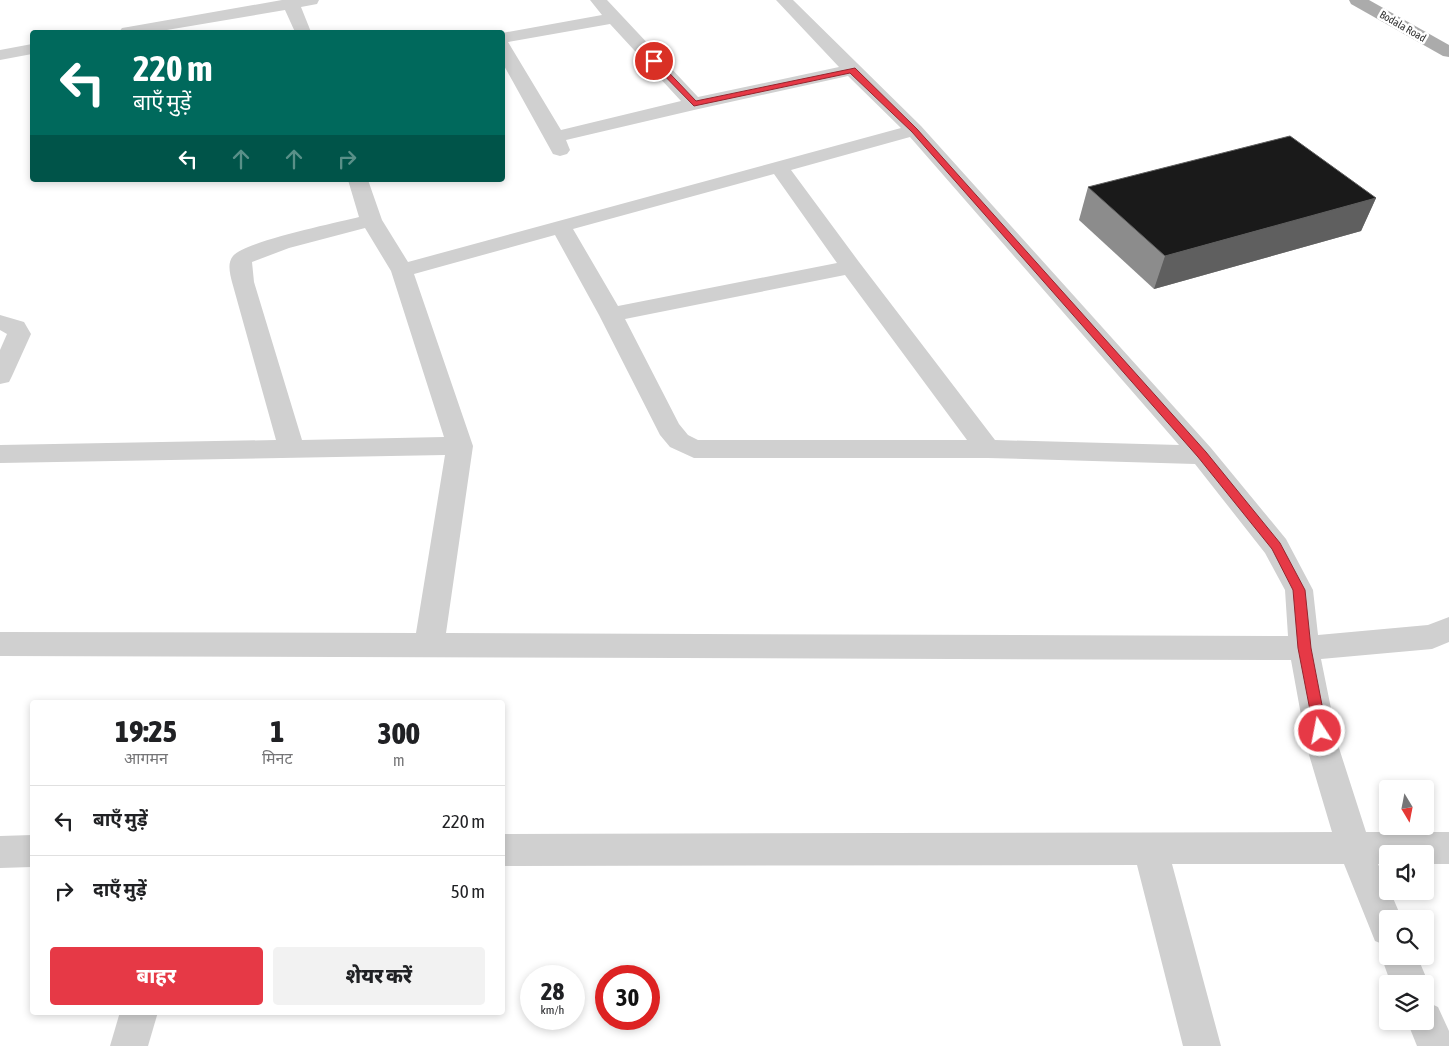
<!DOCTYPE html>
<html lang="hi">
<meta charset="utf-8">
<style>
:root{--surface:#fff;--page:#f2f2f2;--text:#202124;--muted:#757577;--line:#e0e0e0;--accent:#e63946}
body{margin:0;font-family:"Asap Condensed","Noto Sans Devanagari",sans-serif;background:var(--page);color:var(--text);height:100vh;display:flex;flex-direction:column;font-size:19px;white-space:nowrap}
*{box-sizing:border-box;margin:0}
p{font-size:16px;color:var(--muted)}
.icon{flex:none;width:28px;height:28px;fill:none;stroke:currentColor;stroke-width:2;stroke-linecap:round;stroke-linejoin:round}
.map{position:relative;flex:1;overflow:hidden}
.side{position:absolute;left:30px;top:700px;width:475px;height:315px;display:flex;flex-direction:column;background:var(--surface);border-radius:5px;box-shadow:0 2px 8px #0003}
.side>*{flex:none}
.hud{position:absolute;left:30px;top:30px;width:475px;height:152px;border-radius:5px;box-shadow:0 2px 8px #0003;background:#00695c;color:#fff;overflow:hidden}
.needle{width:32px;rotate:170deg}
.tools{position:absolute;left:1379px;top:780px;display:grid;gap:10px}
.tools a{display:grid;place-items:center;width:55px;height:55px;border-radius:5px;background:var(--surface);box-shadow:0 2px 8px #0003;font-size:25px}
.speed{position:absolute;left:520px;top:965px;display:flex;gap:10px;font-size:25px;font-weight:700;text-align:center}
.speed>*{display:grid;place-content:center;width:65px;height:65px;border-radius:50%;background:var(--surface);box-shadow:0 2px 8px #0003;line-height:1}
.speed small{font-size:12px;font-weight:400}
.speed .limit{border:8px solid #d22;background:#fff;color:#111}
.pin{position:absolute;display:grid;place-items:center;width:42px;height:42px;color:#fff;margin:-21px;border:2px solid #fff;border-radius:50%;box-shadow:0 1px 5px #0007}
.me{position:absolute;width:55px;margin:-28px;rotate:349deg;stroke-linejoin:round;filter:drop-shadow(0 0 4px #0008)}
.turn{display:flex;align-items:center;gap:18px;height:105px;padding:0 20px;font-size:22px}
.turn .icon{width:65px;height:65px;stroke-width:2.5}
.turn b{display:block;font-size:35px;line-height:42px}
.lanes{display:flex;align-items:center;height:48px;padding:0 20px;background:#0003;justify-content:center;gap:25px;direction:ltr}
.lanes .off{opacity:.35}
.eta{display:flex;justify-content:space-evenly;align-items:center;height:85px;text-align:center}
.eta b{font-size:30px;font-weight:800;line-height:35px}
.action{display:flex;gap:10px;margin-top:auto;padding:10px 20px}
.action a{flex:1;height:58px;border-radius:5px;background:var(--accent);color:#fff;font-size:20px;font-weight:800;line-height:58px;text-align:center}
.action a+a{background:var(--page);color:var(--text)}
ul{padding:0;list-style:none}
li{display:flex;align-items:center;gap:15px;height:70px;padding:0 20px;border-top:1px solid var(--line)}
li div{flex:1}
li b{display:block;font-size:19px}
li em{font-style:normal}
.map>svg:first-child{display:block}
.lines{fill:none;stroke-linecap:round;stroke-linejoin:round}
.street{fill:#d0d0d0;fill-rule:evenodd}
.primary{fill:#ababab;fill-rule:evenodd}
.wall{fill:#8c8c8c}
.shaded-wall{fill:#5f5f5f}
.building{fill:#1a1a1a;stroke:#5f5f5f}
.route{fill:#e63946;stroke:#96252e}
.labels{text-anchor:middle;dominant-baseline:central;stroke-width:5;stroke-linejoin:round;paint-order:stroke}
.far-street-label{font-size:11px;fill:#333;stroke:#fff}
</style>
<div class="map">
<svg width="1449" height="1046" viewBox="0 0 1449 1046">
<rect width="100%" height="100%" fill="#fff"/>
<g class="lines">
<g class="street">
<path d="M 282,0 L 319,0 L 317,4 L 301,7 L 311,32 L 295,32 L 285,10 L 155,32 L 119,32 L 122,28 L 128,27 Z"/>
<path d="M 590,0 L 607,0 L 698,97 L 839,67 L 776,0 L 793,0 L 921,126 L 1211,448 L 1286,539 L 1313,590 L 1318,635 L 1428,625 L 1449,617 L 1449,642 L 1432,649 L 1321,659 L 1339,748 L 1366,832 L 1449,832 L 1449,864 L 1425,864 L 1425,854 L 1388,854 L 1388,864 L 1378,864 L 1388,886 L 1388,891 L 1390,891 L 1402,919 L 1388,919 L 1388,956 L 1417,956 L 1429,984 L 1425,993 L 1425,984 L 1391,984 L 1381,956 L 1385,945 L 1375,941 L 1344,864 L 1172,864 L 1221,1046 L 1183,1046 L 1137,865 L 502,866 L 502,834 L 1332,832 L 1307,748 L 1291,660 L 0,656 L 0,632 L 416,633 L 445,455 L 0,463 L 0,445 L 276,440 L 232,282 C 230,274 227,263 233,256 C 246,241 336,223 359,217 L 348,180 L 368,180 L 382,220 L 408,262 L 901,128 L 848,76 L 694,110 L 566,140 L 570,150 L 567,154 L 560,156 L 553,154 L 502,62 L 502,33 L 602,15 ZM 610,24 L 681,101 L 561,130 L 508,42 ZM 910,137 L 1179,445 L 995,440 L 859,262 L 791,170 ZM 774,174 L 837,263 L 618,306 L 573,229 ZM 365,228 L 391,271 L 444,437 L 302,440 L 254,282 L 252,262 L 289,248 ZM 555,235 L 599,315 L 660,435 L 670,447 L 694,458 L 988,458 L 1195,464 L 1265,553 L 1285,590 L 1288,636 L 446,633 L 473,446 L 414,274 ZM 845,275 L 967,440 L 698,440 L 688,435 L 679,424 L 625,319 Z"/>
<path d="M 32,44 L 32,54 L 0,60 L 0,50 Z"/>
<path d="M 0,315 L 24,322 L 31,334 L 12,376 L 9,382 L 0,384 L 0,350 L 7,334 L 0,330 Z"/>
<path d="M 32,835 L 32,867 L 0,868 L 0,836 Z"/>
<path d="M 1425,1001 L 1438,1007 L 1449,1031 L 1449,1046 L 1417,1046 L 1407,1021 L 1425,1021 Z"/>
<path d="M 120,1012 L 158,1012 L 148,1046 L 110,1046 Z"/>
</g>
<path class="primary" d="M 1349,0 L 1369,0 L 1449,45 L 1449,57 L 1443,56 L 1351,4 Z"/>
</g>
<path class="wall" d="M 1088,187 L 1376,198 L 1361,231 L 1154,289 L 1079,220 Z"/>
<path class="shaded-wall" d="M 1376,198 L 1361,231 L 1154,289 L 1165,256 Z"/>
<path class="building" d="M 1290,136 L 1376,198 L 1165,256 L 1088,187 Z"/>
<path class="route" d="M 651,59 L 656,59 L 696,101 L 855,68 L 917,129 L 1206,452 L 1280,543 L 1305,590 L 1311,648 L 1327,731 L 1325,735 L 1320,737 L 1315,735 L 1314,731 L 1298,648 L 1293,590 L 1272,549 L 1198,457 L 912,132 L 850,73 L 694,106 L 651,62 Z"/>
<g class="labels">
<g class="far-street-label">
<text transform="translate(1403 26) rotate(30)">Bodala Road</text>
</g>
</g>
</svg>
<div class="tools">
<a><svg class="needle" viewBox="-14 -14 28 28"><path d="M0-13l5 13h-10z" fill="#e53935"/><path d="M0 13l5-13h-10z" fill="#757577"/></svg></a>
<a><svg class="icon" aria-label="sound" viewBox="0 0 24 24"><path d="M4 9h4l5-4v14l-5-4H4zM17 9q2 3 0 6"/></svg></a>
<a><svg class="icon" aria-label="search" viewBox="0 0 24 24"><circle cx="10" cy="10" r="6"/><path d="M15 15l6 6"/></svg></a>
<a><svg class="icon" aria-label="layers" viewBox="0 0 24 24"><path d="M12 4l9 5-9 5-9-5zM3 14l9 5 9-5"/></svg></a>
</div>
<div class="speed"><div>28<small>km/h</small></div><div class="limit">30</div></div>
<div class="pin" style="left:654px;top:61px;background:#d93025"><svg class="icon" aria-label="arrive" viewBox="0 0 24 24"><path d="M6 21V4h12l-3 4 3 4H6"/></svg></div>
<svg class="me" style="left:1320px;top:731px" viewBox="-20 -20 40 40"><circle r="17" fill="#e63946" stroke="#fff" stroke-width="3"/><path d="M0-11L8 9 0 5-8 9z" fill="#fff"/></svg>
<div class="hud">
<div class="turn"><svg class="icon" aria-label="left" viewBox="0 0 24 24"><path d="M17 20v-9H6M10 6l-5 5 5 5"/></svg><div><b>220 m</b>बाएँ मुड़ें</div></div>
<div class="lanes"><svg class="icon" aria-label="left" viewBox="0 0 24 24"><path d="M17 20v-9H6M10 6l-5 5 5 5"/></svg><svg class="icon off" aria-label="ahead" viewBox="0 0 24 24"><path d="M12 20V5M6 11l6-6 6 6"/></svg><svg class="icon off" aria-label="ahead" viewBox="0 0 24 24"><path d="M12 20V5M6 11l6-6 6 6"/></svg><svg class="icon off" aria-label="right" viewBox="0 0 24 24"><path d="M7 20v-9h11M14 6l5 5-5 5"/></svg></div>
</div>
<section class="side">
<div class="eta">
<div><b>19:25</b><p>आगमन</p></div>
<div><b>1</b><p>मिनट</p></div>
<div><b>300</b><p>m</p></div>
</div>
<ul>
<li><svg class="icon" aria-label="left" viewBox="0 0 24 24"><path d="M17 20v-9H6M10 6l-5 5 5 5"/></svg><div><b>बाएँ मुड़ें</b></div><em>220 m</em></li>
<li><svg class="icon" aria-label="right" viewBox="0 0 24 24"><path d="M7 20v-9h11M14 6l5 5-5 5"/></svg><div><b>दाएँ मुड़ें</b></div><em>50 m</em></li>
</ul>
<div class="action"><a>बाहर</a><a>शेयर करें</a></div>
</section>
</div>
